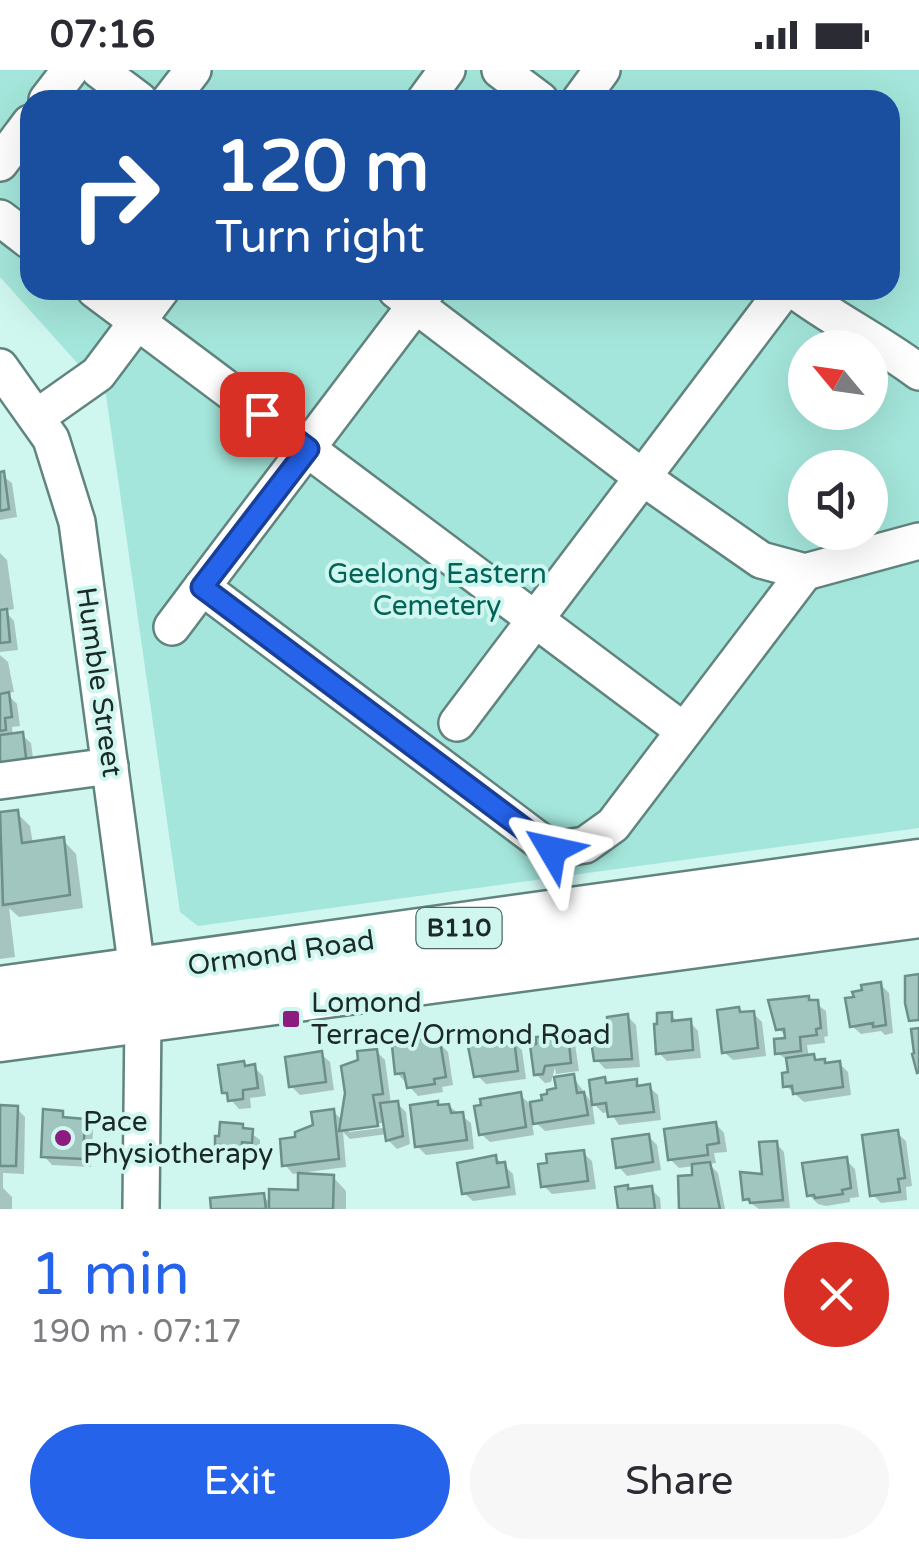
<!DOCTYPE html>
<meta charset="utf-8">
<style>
:root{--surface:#fff;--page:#f7f7f7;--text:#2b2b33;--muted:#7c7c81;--accent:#2563eb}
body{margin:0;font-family:"Varela Round",sans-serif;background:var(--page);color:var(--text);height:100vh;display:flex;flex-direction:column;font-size:38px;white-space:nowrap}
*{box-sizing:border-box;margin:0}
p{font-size:32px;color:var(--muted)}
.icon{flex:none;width:55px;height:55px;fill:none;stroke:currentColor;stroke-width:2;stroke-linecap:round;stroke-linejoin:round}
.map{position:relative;height:1139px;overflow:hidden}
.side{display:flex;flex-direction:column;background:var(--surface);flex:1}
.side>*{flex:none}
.hud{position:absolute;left:20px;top:20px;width:880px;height:210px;border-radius:30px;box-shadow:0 10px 40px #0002;background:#1a4fa0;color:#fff;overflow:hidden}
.needle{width:65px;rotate:299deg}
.tools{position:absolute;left:788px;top:260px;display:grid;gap:20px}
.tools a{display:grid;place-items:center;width:100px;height:100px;border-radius:50%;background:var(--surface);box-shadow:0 10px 40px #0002;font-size:50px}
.pin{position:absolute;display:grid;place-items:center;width:85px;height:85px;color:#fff;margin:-42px;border-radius:20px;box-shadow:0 5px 15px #0006}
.me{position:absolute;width:110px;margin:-55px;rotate:306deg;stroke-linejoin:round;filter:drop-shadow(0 0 8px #0008)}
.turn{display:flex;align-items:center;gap:35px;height:210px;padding:0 30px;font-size:45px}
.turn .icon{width:130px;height:130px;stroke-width:2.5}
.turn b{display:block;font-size:70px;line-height:85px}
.round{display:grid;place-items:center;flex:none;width:105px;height:105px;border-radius:52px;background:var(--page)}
.headline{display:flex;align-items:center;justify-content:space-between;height:170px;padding:0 30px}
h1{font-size:60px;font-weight:600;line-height:75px;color:var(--accent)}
.cta{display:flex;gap:20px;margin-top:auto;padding:20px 30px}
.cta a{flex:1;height:115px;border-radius:60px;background:var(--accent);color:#fff;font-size:40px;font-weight:600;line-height:115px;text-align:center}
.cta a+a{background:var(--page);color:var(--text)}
.status{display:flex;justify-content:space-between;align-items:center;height:70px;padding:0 50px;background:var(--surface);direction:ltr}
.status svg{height:28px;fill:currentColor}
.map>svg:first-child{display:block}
.green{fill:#a4e6db;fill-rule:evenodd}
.shadow{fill:#0003;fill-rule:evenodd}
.building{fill:#a1c6bf;stroke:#6c8f89;stroke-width:2.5}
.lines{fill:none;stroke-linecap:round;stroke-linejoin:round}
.minor-casing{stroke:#61847e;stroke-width:40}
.highway-casing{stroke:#61847e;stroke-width:55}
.minor{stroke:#fff;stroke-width:35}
.highway{stroke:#fff;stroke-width:50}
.route-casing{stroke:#184099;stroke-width:25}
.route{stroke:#2563eb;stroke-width:18}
.poi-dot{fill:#8c1c7f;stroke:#d0f6f0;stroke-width:4}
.labels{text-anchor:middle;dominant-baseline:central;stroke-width:8;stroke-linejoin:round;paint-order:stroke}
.shield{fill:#d0f6f0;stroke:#516763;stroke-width:2.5}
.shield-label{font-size:25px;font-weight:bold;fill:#1b2a27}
.park-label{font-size:28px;fill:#026359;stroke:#d0f6f0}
.street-label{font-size:28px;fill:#1b2a27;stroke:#d0f6f0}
.poi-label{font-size:28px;fill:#1b2a27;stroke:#d0f6f0;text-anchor:start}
</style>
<div class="status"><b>07:16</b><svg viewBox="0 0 49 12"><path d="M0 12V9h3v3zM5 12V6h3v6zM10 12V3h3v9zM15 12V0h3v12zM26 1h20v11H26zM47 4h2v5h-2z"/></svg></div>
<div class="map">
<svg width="919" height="1139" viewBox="0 0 919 1139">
<rect width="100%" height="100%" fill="#d0f6f0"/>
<path class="green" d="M 0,0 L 919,0 L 919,758 L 198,856 L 180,842 L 106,325 L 0,207 ZM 30,30 L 890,30 L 890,220 L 30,220 ZM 805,278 L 870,278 L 870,342 L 805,342 ZM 805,398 L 870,398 L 870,462 L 805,462 Z"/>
<g class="shadow">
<path d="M 0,404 L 12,413 L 17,447 L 0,450 Z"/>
<path d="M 0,483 L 7,490 L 14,539 L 5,541 L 14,551 L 18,580 L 0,582 Z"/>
<path d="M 0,585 L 8,592 L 14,622 L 6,623 L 17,634 L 20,656 L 12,657 L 13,666 L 22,665 L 31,673 L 35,704 L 0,709 Z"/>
<path d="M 17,743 L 30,756 L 33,774 L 63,770 L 76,784 L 83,838 L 19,847 L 9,838 L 15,887 L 0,889 L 0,745 Z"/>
<path d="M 880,914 L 889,923 L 893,963 L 885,965 L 881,961 L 861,964 L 852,956 Z"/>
<path d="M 808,928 L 826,941 L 828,966 L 824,967 L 825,973 L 807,975 L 809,987 L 827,995 L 839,993 L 848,1002 L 851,1025 L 804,1032 L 786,1016 L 791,1004 L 789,991 L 777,983 L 789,970 L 778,958 Z"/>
<path d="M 739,940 L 743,944 L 753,943 L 762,952 L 766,986 L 733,990 L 724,982 Z"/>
<path d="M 671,945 L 679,953 L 690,952 L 698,961 L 701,988 L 667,991 L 659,983 Z"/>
<path d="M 627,946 L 636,955 L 640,997 L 605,999 L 597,990 Z"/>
<path d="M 567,966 L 575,974 L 579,1001 L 556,1004 L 555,998 L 551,1012 L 545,1013 L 536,1004 Z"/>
<path d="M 488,968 L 495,974 L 513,972 L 522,980 L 526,1009 L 486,1014 L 477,1005 Z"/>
<path d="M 428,970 L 433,975 L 440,974 L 448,982 L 453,1015 L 442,1017 L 443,1022 L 418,1026 L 397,1003 Z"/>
<path d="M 376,981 L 385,990 L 391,1034 L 397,1033 L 406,1042 L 410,1074 L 397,1079 L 388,1070 L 387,1064 L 350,1069 L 343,1062 L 346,1097 L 293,1104 L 285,1095 L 298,1070 L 333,1041 L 343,1051 ZM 390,1052 L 390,1057 L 349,1062 L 349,1057 Z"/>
<path d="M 321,984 L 330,992 L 334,1020 L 300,1025 L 291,1016 Z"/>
<path d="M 243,994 L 247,998 L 254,997 L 263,1006 L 266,1026 L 250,1028 L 251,1038 L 239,1039 L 224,1022 Z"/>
<path d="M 573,1007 L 592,1033 L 595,1054 L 545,1061 L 531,1048 L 534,1065 L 490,1072 L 481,1064 L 520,1025 L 530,1034 L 545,1032 Z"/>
<path d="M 604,1010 L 609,1015 L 636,1012 L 641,1018 L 649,1017 L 658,1025 L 661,1050 L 619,1055 L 610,1042 L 603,1043 L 594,1034 Z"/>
<path d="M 437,1034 L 441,1037 L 449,1036 L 471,1053 L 474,1079 L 426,1085 L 417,1076 Z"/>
<path d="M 17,1039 L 25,1047 L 24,1104 L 3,1103 L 3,1118 L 12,1127 L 12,1139 L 0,1139 L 0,1040 Z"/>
<path d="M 62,1044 L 68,1050 L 84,1051 L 93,1060 L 91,1097 L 52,1095 L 44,1086 Z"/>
<path d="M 716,1054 L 724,1063 L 727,1082 L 714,1083 L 716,1093 L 709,1094 L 718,1103 L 725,1139 L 682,1139 L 695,1107 L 694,1096 L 679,1098 L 670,1089 Z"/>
<path d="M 242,1056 L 260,1070 L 260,1080 L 250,1080 L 249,1096 L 231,1095 L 217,1074 Z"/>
<path d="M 897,1063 L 906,1071 L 912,1116 L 906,1117 L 907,1130 L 881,1133 L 873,1125 Z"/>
<path d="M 648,1066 L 657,1075 L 661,1100 L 627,1106 L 619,1097 Z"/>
<path d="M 776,1073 L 784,1082 L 790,1138 L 759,1139 L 745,1129 L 764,1107 Z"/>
<path d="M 583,1083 L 592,1091 L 596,1119 L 552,1124 L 543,1115 Z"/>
<path d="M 495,1087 L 513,1104 L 516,1125 L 473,1131 L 464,1123 Z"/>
<path d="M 846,1090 L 855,1099 L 859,1127 L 850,1128 L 850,1132 L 826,1136 L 818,1134 L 809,1125 Z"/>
<path d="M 333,1107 L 346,1121 L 346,1139 L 214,1139 L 263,1126 L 271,1134 Z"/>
<path d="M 627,1118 L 630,1121 L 651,1119 L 660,1128 L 661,1139 L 620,1139 Z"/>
</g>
<g class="building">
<path d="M 4,401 L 9,439 L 0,441 L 0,402 Z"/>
<path d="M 7,539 L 10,572 L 0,573 L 0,540 Z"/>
<path d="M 9,622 L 12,647 L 5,648 L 6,660 L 0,661 L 0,624 Z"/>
<path d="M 23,662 L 27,696 L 0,700 L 0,665 Z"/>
<path d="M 18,740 L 22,773 L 64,767 L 70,825 L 3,835 L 0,742 Z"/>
<path d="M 919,904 L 919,950 L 909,951 L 905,933 L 905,906 Z"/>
<path d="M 881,912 L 886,955 L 873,957 L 873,953 L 850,957 L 845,928 L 854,927 L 852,922 L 862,920 L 861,915 Z"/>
<path d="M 809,926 L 809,930 L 818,930 L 821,958 L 816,959 L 817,965 L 800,967 L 801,981 L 775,984 L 774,969 L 785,968 L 784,959 L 776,960 L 768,930 Z"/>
<path d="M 739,937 L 740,942 L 754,941 L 758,978 L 722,983 L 717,940 Z"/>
<path d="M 672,942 L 672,951 L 691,949 L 693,980 L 656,984 L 654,954 L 657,954 L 657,943 Z"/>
<path d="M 628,944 L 632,989 L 594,991 L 590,964 L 608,956 L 607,947 Z"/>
<path d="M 919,958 L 919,1002 L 917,1003 L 912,984 L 914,983 L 911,959 Z"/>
<path d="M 568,963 L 571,993 L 545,996 L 543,1004 L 534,1005 L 530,975 L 536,974 L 536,967 Z"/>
<path d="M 489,965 L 490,972 L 514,969 L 518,1001 L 474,1007 L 467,971 Z"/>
<path d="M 429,967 L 430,973 L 440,971 L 446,1007 L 434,1009 L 435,1014 L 407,1018 L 404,1003 L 395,1004 L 392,976 Z"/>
<path d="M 377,979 L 383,1024 L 373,1025 L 378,1056 L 339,1061 L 345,1023 L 341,996 L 358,990 L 357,981 Z"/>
<path d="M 322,981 L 326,1012 L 289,1017 L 285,987 Z"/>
<path d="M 814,984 L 815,990 L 825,989 L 825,993 L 840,991 L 843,1017 L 793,1024 L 792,1016 L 783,1017 L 782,1003 L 788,1002 L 786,988 Z"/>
<path d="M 244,991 L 245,996 L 255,994 L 258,1018 L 243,1020 L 243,1029 L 228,1031 L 227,1023 L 222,1023 L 218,995 Z"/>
<path d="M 574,1004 L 577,1023 L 584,1022 L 588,1045 L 533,1054 L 530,1032 L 542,1030 L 541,1025 L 547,1024 L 547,1020 L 556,1018 L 554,1007 Z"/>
<path d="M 605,1007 L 606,1013 L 637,1009 L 637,1016 L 650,1014 L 654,1042 L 608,1047 L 606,1033 L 592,1035 L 589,1010 Z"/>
<path d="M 521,1022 L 526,1057 L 479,1065 L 474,1036 L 481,1035 L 480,1029 Z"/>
<path d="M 398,1031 L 403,1066 L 386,1071 L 380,1033 Z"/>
<path d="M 438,1031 L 438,1035 L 449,1034 L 451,1043 L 463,1042 L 467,1070 L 415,1077 L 410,1035 Z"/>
<path d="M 0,1035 L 18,1036 L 16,1096 L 0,1096 Z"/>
<path d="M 43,1039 L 63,1041 L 63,1047 L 85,1049 L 83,1089 L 41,1087 Z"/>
<path d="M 334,1039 L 339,1089 L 282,1096 L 280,1069 L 295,1067 L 295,1062 L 313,1055 L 311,1042 Z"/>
<path d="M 220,1052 L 243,1054 L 243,1058 L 253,1059 L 252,1073 L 242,1072 L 241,1088 L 220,1087 L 220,1075 L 215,1075 L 215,1066 L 219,1066 Z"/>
<path d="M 716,1052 L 719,1073 L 707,1075 L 708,1085 L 668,1090 L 664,1059 Z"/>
<path d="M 898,1060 L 905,1108 L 898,1109 L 900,1122 L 870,1126 L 862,1065 Z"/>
<path d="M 649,1064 L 653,1092 L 616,1098 L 612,1069 Z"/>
<path d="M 777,1071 L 783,1130 L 750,1133 L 749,1129 L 743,1130 L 740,1102 L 762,1104 L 759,1072 Z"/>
<path d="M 584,1080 L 588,1111 L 541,1117 L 538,1094 L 547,1093 L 546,1084 Z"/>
<path d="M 496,1085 L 497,1093 L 505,1092 L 509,1117 L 462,1124 L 457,1093 Z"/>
<path d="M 847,1087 L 851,1118 L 842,1120 L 843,1124 L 815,1128 L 814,1125 L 807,1126 L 802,1093 Z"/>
<path d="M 710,1092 L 720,1139 L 679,1139 L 678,1106 L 692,1105 L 692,1094 Z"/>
<path d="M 298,1103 L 334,1105 L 333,1139 L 269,1139 L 269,1119 L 298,1120 Z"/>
<path d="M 628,1115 L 628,1119 L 652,1116 L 655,1139 L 618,1139 L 615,1117 Z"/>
<path d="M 264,1123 L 266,1139 L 211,1139 L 210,1128 Z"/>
</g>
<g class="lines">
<defs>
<g id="minor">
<path d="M 99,0 L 139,30"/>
<path d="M 500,0 L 540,30"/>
<path d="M 47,30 L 70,0"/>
<path d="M 170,30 L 193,0"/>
<path d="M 425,30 L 447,0"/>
<path d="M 580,30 L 602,0"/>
<path d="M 0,93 L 30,53"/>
<path d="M 0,148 L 30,171"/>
<path d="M 95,220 L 684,661"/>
<path d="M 396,220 L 642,407 L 761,490 L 805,502 L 919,471"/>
<path d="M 427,220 L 202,517 L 552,780 L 585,775 L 613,755 L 805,502"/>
<path d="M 794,220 C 834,250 879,272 919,302"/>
<path d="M 0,297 L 51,369 L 77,452 L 143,945 L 141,1139"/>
<path d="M 37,347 L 98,304 L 161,220"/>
<path d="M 172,557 L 202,517"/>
<path d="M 457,653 L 784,220"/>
<path d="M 0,711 L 110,696"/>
</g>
<g id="highway">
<path d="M 0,922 L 919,795"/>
<path d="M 0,966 L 919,842"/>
</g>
</defs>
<use href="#minor" class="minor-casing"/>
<use href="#highway" class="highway-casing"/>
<use href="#minor" class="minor"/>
<use href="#highway" class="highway"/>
</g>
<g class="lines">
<defs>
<path id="route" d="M 262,344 L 308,379 L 202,517 L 552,780"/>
</defs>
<use href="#route" class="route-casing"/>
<use href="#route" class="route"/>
</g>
<g class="poi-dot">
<rect x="281" y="939" width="20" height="20" rx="5"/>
<circle cx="63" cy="1068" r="10"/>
</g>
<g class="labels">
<rect class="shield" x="416.5" y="838" width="85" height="40" rx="8"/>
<g class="shield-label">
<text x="459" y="858">B110</text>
</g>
<g class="park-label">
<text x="437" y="504">Geelong Eastern<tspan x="437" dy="32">Cemetery</tspan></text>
</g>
<g class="street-label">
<text transform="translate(99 612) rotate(82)">Humble Street</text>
<text transform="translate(281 883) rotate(-8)">Ormond Road</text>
</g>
<g class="poi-label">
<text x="311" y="933">Lomond<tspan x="311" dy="32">Terrace/Ormond Road</tspan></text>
<text x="83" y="1052">Pace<tspan x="83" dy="32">Physiotherapy</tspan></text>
</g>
</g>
</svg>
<div class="tools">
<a><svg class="needle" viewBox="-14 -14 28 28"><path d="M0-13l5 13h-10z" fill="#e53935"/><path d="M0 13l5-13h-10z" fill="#7c7c81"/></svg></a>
<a><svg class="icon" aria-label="sound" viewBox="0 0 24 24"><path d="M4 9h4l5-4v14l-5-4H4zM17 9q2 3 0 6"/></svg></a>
</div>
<div class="pin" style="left:262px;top:344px;background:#d93025"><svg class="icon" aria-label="arrive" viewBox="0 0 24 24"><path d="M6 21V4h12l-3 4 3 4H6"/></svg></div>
<svg class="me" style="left:552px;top:780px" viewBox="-20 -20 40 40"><path d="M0-17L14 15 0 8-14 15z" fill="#2563eb" stroke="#fff" stroke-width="4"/></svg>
<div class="hud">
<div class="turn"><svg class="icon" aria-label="right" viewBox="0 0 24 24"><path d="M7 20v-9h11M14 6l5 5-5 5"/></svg><div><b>120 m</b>Turn right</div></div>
</div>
</div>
<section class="side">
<div class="headline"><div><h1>1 min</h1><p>190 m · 07:17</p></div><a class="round" style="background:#d93025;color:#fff"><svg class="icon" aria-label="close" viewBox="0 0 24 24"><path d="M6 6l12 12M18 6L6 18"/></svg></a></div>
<div class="cta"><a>Exit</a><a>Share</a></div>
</section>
